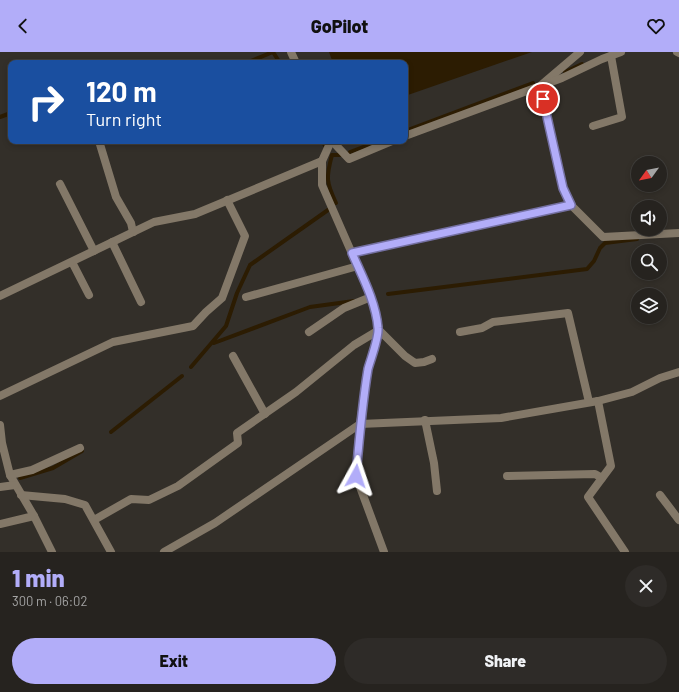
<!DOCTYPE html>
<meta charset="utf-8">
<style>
:root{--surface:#26231f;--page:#2e2b28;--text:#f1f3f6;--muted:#a4a4a4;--line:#42403d;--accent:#b2adf9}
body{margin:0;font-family:Barlow,sans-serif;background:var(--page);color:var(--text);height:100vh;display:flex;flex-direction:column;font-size:15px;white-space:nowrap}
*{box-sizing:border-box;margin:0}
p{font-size:13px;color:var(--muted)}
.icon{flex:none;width:22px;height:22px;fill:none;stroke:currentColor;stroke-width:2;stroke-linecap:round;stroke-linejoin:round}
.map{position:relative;height:500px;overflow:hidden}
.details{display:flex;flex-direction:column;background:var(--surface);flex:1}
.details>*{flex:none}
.banner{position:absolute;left:8px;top:8px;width:400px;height:84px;border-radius:8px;box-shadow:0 2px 6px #0003,0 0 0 1px var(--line);background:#1a4fa0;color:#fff;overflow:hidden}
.needle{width:26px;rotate:237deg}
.tools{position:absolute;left:631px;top:104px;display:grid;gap:8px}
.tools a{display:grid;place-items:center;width:36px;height:36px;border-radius:50%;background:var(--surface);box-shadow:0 2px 6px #0003,0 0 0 1px var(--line);font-size:20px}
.pin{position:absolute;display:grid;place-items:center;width:34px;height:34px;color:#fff;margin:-17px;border:2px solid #fff;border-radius:50%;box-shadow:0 1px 4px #0007}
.me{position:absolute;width:44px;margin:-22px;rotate:5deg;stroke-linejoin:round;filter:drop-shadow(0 0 3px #0008)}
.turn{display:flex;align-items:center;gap:14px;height:84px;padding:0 12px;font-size:18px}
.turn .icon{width:52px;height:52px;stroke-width:2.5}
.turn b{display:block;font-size:28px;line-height:34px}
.round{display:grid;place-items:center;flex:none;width:42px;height:42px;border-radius:21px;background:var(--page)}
.overview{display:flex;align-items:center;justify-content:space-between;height:68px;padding:0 12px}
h1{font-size:24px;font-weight:800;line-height:30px;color:var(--accent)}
.cta{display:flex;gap:8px;margin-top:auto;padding:8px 12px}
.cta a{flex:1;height:46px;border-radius:24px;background:var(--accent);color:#111;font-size:16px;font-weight:800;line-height:46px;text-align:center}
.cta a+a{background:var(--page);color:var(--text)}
header{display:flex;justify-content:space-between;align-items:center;height:52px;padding:0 12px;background:var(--accent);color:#111;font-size:18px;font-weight:800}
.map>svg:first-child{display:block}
.water{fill:#2c1c02}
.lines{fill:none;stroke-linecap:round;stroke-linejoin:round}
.stream{stroke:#2c1c02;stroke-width:4}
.minor{stroke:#837868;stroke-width:8}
.route-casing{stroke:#7470a2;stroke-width:10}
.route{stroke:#b2adf9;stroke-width:7}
</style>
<header><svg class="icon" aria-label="back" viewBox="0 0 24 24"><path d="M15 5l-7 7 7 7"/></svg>GoPilot<svg class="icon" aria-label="heart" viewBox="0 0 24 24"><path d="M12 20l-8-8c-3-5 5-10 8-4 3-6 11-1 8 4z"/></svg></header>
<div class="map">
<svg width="679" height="500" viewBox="0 0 679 500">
<rect width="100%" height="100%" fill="#332f29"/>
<path class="water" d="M 329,0 L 532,0 L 405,44 L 405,11 L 333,11 Z"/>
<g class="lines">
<g class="stream">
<path d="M 273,0 L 280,11"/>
<path d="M 246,11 L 273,0"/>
<path d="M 565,20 L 582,12"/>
<path d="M 0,65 L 11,61"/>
<path d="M 405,79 L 533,31"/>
<path d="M 322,89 L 328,98"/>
<path d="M 350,100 L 379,89"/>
<path d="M 336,151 C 326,130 326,125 332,103 L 340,103"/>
<path d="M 388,242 L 587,217 L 594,209 L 600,196 L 605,191 L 637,187"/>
<path d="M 214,291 L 310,255 L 354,249"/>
<path d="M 191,315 L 226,274 L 237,241 L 250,213 L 328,158"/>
<path d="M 111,380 L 182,324"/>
<path d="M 20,426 L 53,416 L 82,399"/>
</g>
<g class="minor">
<path d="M 291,0 L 296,11"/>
<path d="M 580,0 L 540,34 L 563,136 L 571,153 L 603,185 L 679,181"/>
<path d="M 677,0 L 679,1"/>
<path d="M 593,74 L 622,65 L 611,4"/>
<path d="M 405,84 L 562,26 L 602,7 L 621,0"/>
<path d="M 99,89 L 116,145 L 131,171 L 133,180"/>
<path d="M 331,89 L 322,109 L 322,133 L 371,245 L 377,266 L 379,278 L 368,317 L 360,372 L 356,424 L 384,500"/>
<path d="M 332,89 L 349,107 L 392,89"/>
<path d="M 60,132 L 94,199"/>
<path d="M 112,190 L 141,250"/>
<path d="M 352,201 L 571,153"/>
<path d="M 72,210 L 89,243"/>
<path d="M 0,244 L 154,170 L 195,162 L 322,109"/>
<path d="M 246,245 L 358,214"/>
<path d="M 309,280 L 344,256 L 371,245"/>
<path d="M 460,280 L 482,276 L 493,270 L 568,261 L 589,350"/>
<path d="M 233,304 L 265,362"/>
<path d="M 0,344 L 113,290 L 193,274 L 206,260 L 222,246 L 245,184 L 227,148"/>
<path d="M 598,349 L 611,414 L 588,445 L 625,500"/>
<path d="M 425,368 L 434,411 L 437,439"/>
<path d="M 0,373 L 2,391 L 10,423 L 34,464 L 52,500"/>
<path d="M 10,423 L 32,418 L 80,396"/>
<path d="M 507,424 L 595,422 L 602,426"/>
<path d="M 0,435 L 15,433"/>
<path d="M 21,443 L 65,447 L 85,453 L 111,500"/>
<path d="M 660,443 L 679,468"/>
<path d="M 94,468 L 131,447 L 149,448 L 178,434 L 238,391 L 237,381 L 296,340 L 354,293 L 379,278 L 405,304 L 415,311 L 424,310 L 432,307"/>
<path d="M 0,472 L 34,464"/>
<path d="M 164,500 L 215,471 L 360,372 L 501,366 L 598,349 L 632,340 L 660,326 L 679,320"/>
</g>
</g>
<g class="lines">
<defs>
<path id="route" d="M 356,424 C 359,389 362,353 368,317 C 371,306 379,286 378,276 C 376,250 362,224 352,201 L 571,153 L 563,136 L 543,47"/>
</defs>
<use href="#route" class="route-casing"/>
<use href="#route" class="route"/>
</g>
</svg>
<div class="tools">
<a><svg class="needle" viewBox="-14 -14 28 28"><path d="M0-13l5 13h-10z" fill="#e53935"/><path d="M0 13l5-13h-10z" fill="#a4a4a4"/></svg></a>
<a><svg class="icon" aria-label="sound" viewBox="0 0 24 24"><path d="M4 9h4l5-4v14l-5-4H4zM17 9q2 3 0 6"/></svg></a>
<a><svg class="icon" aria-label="search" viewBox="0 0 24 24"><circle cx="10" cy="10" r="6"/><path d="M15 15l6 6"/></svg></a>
<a><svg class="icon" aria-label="layers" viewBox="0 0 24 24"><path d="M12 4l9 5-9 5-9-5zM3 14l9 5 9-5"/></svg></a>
</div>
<div class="pin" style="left:543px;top:47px;background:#d93025"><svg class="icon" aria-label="arrive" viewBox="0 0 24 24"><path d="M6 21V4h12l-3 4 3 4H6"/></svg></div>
<svg class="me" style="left:356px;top:424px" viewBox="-20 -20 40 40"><path d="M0-17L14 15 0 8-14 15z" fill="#b2adf9" stroke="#fff" stroke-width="4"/></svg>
<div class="banner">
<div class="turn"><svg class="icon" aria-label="right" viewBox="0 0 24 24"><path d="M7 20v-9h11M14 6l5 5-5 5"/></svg><div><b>120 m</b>Turn right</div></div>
</div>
</div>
<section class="details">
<div class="overview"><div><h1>1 min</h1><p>300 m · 06:02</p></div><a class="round"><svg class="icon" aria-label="close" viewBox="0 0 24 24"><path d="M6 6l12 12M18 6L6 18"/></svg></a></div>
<div class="cta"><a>Exit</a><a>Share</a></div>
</section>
